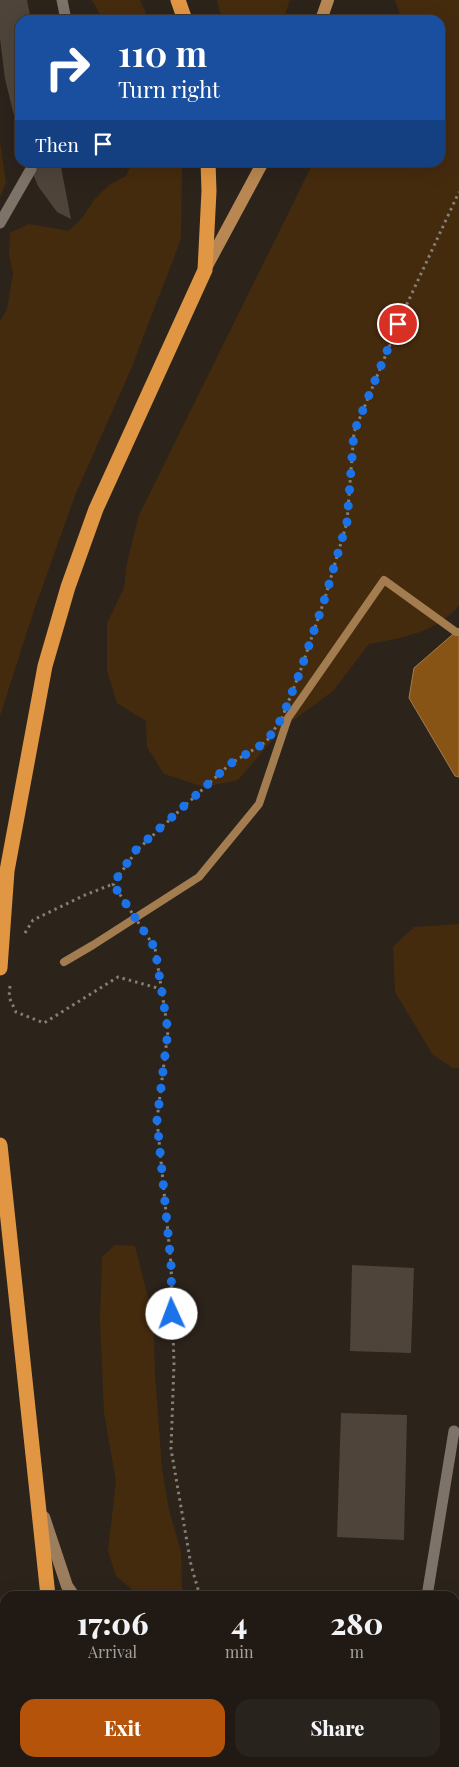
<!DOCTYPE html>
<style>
:root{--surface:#211a14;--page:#29231d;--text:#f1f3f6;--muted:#a2a1a0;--line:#3e3834;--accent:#b45309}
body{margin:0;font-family:"Playfair Display",serif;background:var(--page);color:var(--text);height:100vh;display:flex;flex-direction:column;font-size:19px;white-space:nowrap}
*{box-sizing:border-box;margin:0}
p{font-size:16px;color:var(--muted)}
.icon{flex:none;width:28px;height:28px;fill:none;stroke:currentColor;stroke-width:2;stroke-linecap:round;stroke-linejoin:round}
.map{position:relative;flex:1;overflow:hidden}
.details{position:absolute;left:0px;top:1591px;width:460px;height:176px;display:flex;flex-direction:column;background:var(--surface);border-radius:15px 15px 0 0;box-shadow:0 5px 20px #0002,0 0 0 1px var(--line)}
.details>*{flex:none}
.guide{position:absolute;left:15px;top:15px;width:430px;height:152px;border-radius:15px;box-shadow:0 5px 20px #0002,0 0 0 1px var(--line);background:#1a4fa0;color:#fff;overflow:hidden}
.pin{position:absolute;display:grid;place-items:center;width:42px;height:42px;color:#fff;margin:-21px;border:2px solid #fff;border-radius:50%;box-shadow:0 1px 5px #0007}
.me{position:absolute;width:55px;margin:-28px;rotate:358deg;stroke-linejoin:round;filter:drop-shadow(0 0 4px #0008)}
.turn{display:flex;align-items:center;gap:18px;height:105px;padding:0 20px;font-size:22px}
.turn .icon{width:65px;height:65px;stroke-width:2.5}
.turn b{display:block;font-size:35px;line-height:42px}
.then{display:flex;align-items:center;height:48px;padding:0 20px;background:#0003;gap:10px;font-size:19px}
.eta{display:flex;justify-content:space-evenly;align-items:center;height:85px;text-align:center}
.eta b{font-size:30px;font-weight:800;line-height:35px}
.primary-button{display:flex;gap:10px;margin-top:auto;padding:10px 20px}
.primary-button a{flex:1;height:58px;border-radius:15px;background:var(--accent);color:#fff;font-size:20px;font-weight:800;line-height:58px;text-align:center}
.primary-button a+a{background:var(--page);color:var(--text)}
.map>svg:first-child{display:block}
.green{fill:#452b0e}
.water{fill:#875415;stroke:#a37d50}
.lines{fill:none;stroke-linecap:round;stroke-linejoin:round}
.stream{stroke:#a37d50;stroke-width:8}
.building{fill:#4e443a}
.path{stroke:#867f77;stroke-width:3;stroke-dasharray:2.5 4;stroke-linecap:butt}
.lane{stroke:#7e7369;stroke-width:11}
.secondary{stroke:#9c7e5e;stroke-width:12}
.primary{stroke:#b98852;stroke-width:12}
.highway{stroke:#e19643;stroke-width:15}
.route{stroke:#1a73e8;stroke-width:9;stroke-dasharray:0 16.2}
</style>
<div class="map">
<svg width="459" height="1767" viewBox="0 0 459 1767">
<rect width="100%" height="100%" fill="#2c231b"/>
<g class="green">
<path d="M 92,0 L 140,0 L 149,20 L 103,20 Z"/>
<path d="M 217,0 L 290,0 L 283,20 L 222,20 Z"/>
<path d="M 395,0 L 459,0 L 459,605 C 439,632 401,638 369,644 L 333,691 L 284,727 L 238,780 L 204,787 L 164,774 L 147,747 L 146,721 L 117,703 L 107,671 L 107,623 L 124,588 L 127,563 L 139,515 L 313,163 L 440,162 L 440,20 L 402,20 Z"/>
<path d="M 0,142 L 6,183 L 0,197 Z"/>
<path d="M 132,163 L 182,163 L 181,239 L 131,369 L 76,493 L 34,610 L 0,716 L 0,321 L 7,309 L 13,274 L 9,254 L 10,233 L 29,224 L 69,231 L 83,217 L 94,200 L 109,185 L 126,176 Z"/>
<path d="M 459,924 L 459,1068 L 453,1068 L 433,1055 L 395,992 L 393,947 L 414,927 Z"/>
<path d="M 115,1245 L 135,1246 L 153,1317 L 155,1374 L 162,1469 L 169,1510 L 181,1552 L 182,1587 L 186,1596 L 140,1596 L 116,1576 L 108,1551 L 116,1482 L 104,1412 L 100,1321 L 102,1257 Z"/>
<path d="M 298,1763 L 331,1763 L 331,1767 L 263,1767 Z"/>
</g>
<path class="water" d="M 459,629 L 459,777 L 455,776 L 409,698 L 414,668 Z"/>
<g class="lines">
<path class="stream" d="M 64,962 L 93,945 L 199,877 L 259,804 L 288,718 L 384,580 L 456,632 L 459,632"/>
</g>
<g class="building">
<path d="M 0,0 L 27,0 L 31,20 L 20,20 L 20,140 L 5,79 L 0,38 Z"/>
<path d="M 28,162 L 60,162 L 71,219 L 57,212 L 38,186 Z"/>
<path d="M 352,1265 L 414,1268 L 411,1353 L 350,1351 Z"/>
<path d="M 341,1413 L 407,1415 L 404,1540 L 337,1537 Z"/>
</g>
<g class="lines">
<g class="path">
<path d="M 25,933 L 33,920 L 85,895 L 113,884"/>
<path d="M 10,986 L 9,997 L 16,1012 L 44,1023 L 118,977 L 161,989"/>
<path d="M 200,1596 L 191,1565 L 171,1449 L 174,1364 L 171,1264 L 157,1120 L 168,1031 L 155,948 L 113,884 L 137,850 L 230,764 L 266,742 L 282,718 L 300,672 L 325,598 L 347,522 L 354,432 L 406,306 L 459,192"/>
<path d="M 166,1767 L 175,1765 L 234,1762"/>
<path d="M 245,1767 L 248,1762"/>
</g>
<g class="lane">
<path d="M 62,0 L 66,20"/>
<path d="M 0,223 L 31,169"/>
<path d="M 427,1596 L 454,1431"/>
</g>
<g class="secondary">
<path d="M 44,1517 L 67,1586 L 74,1596"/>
<path d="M 455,1692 L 459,1693"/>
<path d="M 84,1767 L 85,1762"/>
</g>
<g class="primary">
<path d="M 321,20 L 328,0"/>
<path d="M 206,268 L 263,162"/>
</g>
<g class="highway">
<path d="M 178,0 L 185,20"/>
<path d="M 0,968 L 7,871 L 45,666 L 68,587 L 96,509 L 205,270 L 209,191 L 208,162"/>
<path d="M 0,1145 L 48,1596"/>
<path d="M 66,1762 L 67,1767"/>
</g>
</g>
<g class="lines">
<path class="route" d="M 172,1314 L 171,1264 L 157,1120 L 168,1031 L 155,948 L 113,884 L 136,850 L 230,764 L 266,742 L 282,718 L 300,672 L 325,598 L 347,522 L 354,432 L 398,324"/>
</g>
</svg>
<div class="pin" style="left:398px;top:324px;background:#d93025"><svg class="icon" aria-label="arrive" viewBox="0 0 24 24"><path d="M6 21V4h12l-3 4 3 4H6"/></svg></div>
<svg class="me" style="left:172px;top:1314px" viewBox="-20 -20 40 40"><circle r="19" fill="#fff"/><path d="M0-13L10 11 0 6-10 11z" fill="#1a73e8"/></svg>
<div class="guide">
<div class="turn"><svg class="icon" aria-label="right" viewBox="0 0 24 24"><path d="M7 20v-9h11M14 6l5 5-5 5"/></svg><div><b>110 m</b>Turn right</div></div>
<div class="then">Then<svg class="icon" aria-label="arrive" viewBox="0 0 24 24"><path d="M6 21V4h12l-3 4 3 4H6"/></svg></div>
</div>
<section class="details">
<div class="eta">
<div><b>17:06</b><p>Arrival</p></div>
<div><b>4</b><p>min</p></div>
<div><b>280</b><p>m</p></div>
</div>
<div class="primary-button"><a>Exit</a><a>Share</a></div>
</section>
</div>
